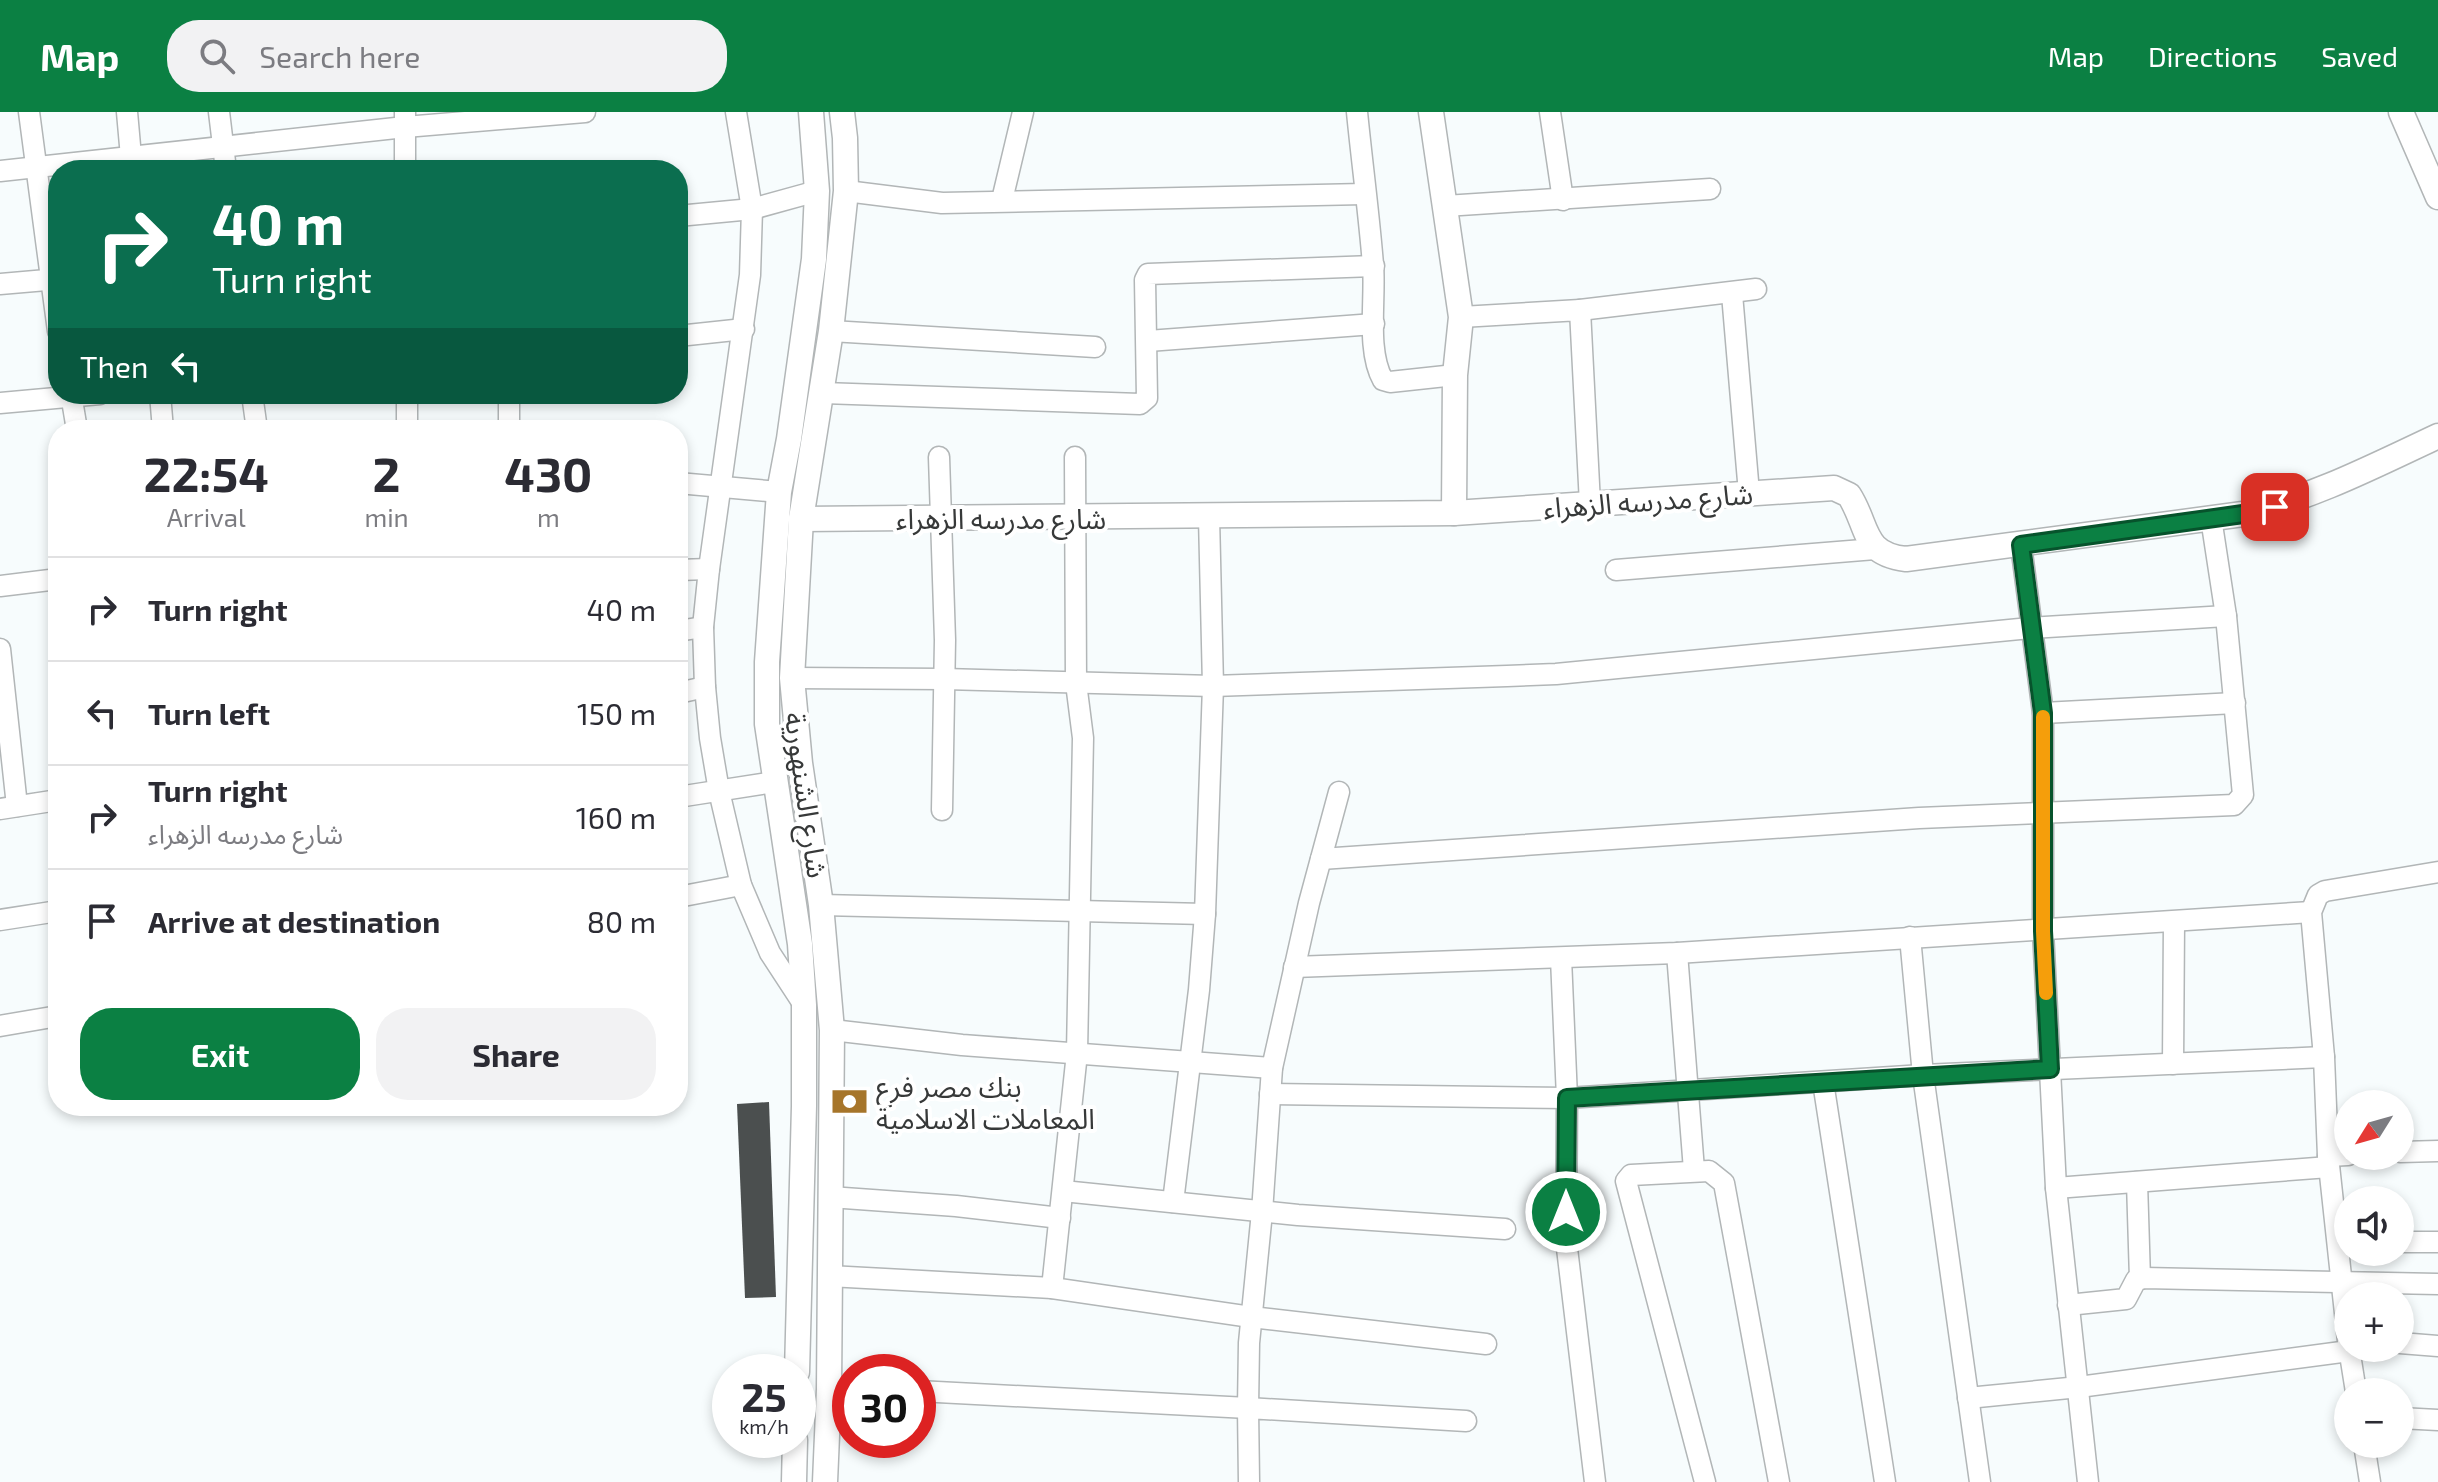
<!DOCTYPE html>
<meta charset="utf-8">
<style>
:root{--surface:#fff;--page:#f2f2f3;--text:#2b2b33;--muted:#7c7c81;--line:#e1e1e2;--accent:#0b8043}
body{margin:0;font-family:"Exo 2","Noto Sans Arabic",sans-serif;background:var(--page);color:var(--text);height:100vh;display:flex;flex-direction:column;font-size:30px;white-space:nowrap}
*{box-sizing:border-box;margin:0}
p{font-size:26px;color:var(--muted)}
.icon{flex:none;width:44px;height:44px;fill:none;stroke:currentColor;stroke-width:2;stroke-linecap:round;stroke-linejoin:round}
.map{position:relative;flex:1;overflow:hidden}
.panel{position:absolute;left:48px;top:308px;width:640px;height:696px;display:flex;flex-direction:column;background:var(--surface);border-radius:32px;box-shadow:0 4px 12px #0003}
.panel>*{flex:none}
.guide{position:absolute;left:48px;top:48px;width:640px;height:244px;border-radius:32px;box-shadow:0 4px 12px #0003;background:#0b6e4f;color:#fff;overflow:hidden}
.needle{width:52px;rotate:233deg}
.tools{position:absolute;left:2334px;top:978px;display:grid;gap:16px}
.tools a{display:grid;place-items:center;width:80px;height:80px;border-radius:50%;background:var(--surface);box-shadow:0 4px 12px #0003;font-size:40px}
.speed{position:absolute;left:712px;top:1242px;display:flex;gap:16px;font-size:40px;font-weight:700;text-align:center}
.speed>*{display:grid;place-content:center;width:104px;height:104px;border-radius:50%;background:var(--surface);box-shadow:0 4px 12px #0003;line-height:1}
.speed small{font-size:20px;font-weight:400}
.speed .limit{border:12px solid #d22;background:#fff;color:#111}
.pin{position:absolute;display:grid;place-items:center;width:68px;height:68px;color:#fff;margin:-34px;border-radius:16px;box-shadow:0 4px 12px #0006}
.me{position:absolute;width:88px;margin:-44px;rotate:0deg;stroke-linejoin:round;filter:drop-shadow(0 0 6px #0008)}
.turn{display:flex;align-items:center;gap:28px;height:168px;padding:0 32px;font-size:36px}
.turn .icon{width:104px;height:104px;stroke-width:2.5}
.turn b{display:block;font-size:56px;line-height:68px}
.then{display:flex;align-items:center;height:76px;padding:0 32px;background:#0003;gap:16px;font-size:30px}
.eta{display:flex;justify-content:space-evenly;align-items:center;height:136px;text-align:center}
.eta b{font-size:48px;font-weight:700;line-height:56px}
.action{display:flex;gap:16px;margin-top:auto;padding:16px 32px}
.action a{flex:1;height:92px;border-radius:32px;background:var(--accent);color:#fff;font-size:32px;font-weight:700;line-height:92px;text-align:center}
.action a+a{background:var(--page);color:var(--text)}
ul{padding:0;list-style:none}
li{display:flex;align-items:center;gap:24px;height:104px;padding:0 32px;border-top:2px solid var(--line)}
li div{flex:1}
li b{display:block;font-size:30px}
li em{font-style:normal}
header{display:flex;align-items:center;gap:48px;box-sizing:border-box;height:112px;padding:0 40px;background:var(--accent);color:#fff}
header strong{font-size:38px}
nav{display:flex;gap:44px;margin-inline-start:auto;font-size:28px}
.search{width:560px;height:72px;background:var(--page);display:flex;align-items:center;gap:20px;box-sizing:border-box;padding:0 28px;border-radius:32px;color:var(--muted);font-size:30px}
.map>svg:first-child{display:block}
.building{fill:#4b4f4f}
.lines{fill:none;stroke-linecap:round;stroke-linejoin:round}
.minor-casing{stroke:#b2b6b7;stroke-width:23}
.tertiary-casing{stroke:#b2b6b7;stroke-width:27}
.minor{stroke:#fff;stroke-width:20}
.tertiary{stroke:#fff;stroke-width:24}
.route-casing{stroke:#07532c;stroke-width:20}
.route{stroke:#0b8043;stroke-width:14}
.slow{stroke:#f59e0b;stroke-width:14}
.labels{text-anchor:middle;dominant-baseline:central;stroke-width:8;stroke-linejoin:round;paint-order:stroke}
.street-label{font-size:28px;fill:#373939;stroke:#fff}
.poi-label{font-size:28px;fill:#373939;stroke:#fff;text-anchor:start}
</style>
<header>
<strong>Map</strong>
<div class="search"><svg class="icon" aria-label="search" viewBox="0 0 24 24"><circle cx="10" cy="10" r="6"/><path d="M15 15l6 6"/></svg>Search here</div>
<nav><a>Map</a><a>Directions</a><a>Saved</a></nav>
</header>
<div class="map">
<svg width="2438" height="1370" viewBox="0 0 2438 1370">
<rect width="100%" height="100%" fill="#f7fcfd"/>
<path class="building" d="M 769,990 L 776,1185 L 745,1186 L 737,992 Z"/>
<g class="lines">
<defs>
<g id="minor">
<path d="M 29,0 L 58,219"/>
<path d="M 127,0 L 132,56"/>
<path d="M 219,0 L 226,58"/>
<path d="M 405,0 L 405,58"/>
<path d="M 736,0 L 752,97 L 750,163 L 709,457 L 703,515 L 705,575 L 710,626 L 719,679 L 741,773 L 770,841 L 804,893"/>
<path d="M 1357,0 C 1362,51 1369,102 1373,153 C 1376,187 1366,238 1383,268 L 1390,270 L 1455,263"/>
<path d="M 1550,0 L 1563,88"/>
<path d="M 0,59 L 405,15 L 585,0"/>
<path d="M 846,79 L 942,91 L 1364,82"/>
<path d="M 1002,88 L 1023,0"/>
<path d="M 1445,94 L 1710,77"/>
<path d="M 678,104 L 752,97 L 817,79"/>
<path d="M 0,172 L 58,167"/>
<path d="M 1732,182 L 1749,381"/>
<path d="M 1580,198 L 1756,177"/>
<path d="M 1461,205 L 1580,198 L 1590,392"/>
<path d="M 831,219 L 1095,235"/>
<path d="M 678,224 L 744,217"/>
<path d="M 1148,229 L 1374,212"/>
<path d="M 823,281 L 1140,292 L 1147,286 L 1145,168 L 1148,162 L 1374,154"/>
<path d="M 71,282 L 77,318"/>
<path d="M 160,282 L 163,318"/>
<path d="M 252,282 L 257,318"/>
<path d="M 0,291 L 100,282"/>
<path d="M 407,318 L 407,282"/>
<path d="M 509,318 L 509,282"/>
<path d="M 939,345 L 945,528 L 942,698"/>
<path d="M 678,371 L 779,380"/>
<path d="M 2021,433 L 2043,601 L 2043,819 L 2056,1076 L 2088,1370"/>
<path d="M 678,458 L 709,457"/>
<path d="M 1616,458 L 1875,437"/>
<path d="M 0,474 L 58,467"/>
<path d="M 678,519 L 703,515"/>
<path d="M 0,537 L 17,694"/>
<path d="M 792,566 L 944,567 L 1213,574 L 1507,564 L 1556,562 L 2030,516 L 2226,504"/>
<path d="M 678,581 L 705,575"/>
<path d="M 2043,601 L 2235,591"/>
<path d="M 678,685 L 774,670"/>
<path d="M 0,697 L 58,688"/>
<path d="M 1321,747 L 1919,706 L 2234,693 L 2243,683 L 2226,504 L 2211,406"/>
<path d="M 678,785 L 741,773"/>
<path d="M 821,793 L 1205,802"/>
<path d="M 0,808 L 58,799"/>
<path d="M 1910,825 L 1923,963 L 1980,1370"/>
<path d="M 1677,841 L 1694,1058"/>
<path d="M 1561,846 L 1567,986 L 1566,1128 L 1595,1370"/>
<path d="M 1294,855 L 1677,841 L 2311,800"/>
<path d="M 0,914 L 58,904"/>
<path d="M 832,918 L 962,933 L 1272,956"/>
<path d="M 2173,952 L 2174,810"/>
<path d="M 1823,970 L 1885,1370"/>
<path d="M 1270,982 L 1567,986 L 1923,963 L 2324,945"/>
<path d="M 2400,1040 L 2438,1039"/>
<path d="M 2328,1044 L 2348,1043"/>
<path d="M 2137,1070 L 2140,1167"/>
<path d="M 2056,1076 L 2329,1055"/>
<path d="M 1063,1079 L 1298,1103 L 1505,1117"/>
<path d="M 830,1085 L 956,1094 L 1060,1106"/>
<path d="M 1173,1090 L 1199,878 L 1205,802 L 1213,574 L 1209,405"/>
<path d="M 2400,1130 L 2438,1130"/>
<path d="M 829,1164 L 1052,1176 L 1251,1205 L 1486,1232"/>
<path d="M 1052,1176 L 1077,941 L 1083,626 L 1076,571 L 1075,345"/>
<path d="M 2068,1193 L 2126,1187 L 2136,1168 L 2144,1166 L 2438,1172"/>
<path d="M 2348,1229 L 2328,1044 L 2324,945 L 2311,800 L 2318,783 L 2325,779 L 2438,760"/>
<path d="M 2400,1231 L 2438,1234"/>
<path d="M 2349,1236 L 2356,1280"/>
<path d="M 829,1277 L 850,1277"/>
<path d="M 918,1279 L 1248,1296 L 1249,1231 L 1262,1100 L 1272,956 L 1309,791 L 1339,680"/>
<path d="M 1968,1286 L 2079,1275 L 2349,1239"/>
<path d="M 2400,1306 L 2438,1308"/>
<path d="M 2364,1332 L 2370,1370"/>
<path d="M 1249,1370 L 1248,1296 L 1466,1309"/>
<path d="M 1705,1370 L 1626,1069 L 1631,1063 L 1709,1059 L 1724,1071 L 1779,1370"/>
</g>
<g id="tertiary">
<path d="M 1431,0 L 1461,205 L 1455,263 L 1454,401"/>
<path d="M 2401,0 L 2438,85"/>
<path d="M 801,407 L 1454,401 L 1834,376 L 1849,383 C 1869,414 1861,442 1906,447 L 2243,402 C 2312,386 2374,354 2438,324"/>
<path d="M 797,1260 L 804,994 L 804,893 L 800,832 L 767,612 L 767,550 L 779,380 L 789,327 L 814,147 L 817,79 L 811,0"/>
<path d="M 794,1370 L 795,1328"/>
<path d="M 825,1370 L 829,1277 L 832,918 L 821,793 L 800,651 L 792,566 L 801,407 L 831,219 L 846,79 L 845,26 L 842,0"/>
</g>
</defs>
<use href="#minor" class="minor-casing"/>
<use href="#tertiary" class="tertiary-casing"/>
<use href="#minor" class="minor"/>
<use href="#tertiary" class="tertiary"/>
</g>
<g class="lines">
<defs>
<path id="route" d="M 1566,1100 L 1567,986 L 2050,957 L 2043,819 L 2043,601 L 2021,433 L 2243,402 L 2275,395"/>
</defs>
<use href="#route" class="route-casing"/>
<use href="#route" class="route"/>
<path class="slow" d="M 2043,605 L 2043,819 L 2046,881"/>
</g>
<defs>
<symbol id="bank-bare" viewBox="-9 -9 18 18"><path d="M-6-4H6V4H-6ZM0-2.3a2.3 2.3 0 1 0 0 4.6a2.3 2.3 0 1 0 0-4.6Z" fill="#a6752a" stroke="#fff" stroke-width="2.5" paint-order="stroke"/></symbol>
</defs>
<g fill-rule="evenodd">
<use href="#bank-bare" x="824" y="964" width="51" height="51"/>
</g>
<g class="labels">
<g class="street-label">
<text transform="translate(1648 388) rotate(-4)">شارع مدرسه الزهراء</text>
<text x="1001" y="406">شارع مدرسه الزهراء</text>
<text transform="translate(807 683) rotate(82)">شارع الشنهورية</text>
</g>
<g class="poi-label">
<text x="876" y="974">بنك مصر فرع<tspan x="876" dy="32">المعاملات الاسلامية</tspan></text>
</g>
</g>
</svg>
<div class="tools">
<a><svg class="needle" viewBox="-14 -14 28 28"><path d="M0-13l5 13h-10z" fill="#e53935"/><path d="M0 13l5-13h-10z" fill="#7c7c81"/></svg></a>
<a><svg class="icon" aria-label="sound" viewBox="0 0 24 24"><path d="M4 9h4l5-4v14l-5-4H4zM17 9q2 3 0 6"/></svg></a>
<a>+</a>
<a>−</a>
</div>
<div class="speed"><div>25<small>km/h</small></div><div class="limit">30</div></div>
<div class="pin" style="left:2275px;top:395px;background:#d93025"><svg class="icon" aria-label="arrive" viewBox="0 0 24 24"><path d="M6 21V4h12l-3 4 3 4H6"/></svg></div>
<svg class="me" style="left:1566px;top:1100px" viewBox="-20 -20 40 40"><circle r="17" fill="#0b8043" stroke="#fff" stroke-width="3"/><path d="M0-11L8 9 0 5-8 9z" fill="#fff"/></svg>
<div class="guide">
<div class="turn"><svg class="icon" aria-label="right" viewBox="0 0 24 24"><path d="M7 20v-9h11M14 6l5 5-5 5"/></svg><div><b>40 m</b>Turn right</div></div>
<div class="then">Then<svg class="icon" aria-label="left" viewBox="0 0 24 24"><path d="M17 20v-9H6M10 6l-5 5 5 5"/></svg></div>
</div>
<section class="panel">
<div class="eta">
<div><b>22:54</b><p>Arrival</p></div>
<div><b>2</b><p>min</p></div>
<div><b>430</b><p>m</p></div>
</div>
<ul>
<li><svg class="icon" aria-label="right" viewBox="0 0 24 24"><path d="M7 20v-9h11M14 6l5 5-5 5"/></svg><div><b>Turn right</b></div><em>40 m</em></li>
<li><svg class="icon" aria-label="left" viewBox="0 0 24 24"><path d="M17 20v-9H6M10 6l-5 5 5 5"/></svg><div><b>Turn left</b></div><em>150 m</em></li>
<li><svg class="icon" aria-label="right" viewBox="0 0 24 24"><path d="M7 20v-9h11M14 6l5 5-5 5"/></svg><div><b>Turn right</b><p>شارع مدرسه الزهراء</p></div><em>160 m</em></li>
<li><svg class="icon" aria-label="arrive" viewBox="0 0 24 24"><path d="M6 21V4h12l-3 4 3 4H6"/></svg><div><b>Arrive at destination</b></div><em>80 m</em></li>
</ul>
<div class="action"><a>Exit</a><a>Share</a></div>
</section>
</div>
